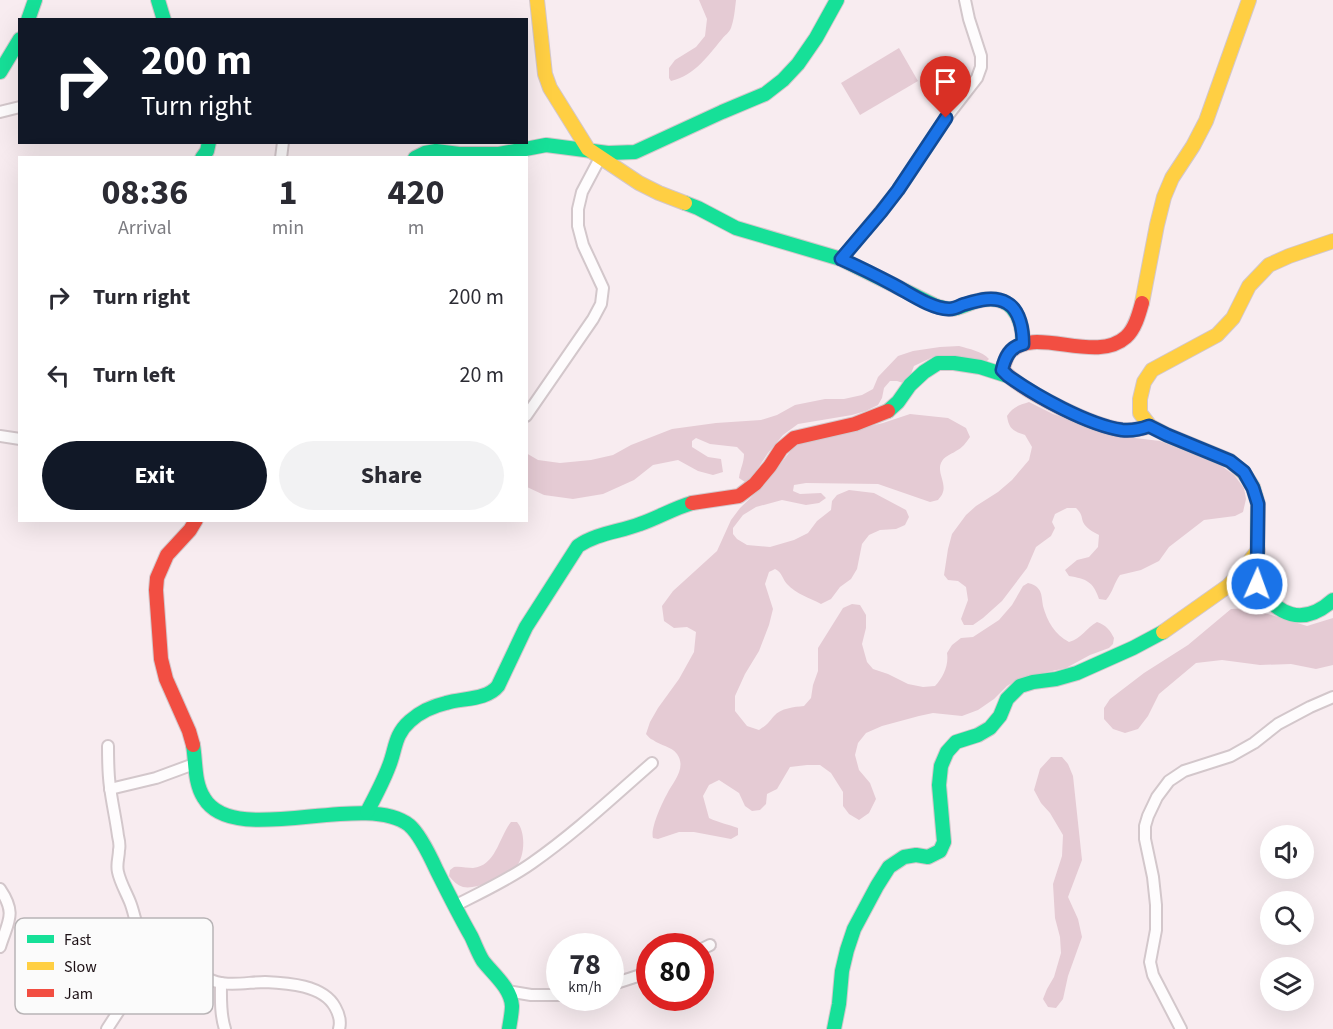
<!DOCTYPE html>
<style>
:root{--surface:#fff;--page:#f2f2f3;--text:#2b2b33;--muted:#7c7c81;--accent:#111827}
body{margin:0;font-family:"Source Sans 3",sans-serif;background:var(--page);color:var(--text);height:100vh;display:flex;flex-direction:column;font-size:22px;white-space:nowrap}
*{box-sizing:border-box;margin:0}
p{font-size:20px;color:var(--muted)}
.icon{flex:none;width:33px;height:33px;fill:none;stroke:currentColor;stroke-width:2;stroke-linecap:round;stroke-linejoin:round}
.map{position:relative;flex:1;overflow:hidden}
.drawer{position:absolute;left:18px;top:156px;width:510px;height:366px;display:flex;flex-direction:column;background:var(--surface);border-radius:0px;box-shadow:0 6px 24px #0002}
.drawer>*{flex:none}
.banner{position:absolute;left:18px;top:18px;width:510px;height:126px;border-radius:0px;box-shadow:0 6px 24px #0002;background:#111827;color:#fff;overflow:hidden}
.controls{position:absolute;left:1260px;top:825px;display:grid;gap:12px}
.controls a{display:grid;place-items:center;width:54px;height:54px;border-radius:50%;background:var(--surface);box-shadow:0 6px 24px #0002;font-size:30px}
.speed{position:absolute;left:546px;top:933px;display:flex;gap:12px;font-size:30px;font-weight:700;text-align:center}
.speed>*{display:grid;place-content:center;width:78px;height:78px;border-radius:50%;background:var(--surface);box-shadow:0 6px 24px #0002;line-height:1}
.speed small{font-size:15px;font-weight:400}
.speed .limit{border:9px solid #d22;background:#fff;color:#111}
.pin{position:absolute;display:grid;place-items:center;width:51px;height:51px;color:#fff;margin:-62px -26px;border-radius:50% 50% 50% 0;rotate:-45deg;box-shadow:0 0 6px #0007}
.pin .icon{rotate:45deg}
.me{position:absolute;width:66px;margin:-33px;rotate:2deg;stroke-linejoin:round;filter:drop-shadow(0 0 4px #0008)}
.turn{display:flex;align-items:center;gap:21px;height:126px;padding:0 24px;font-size:27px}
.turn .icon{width:78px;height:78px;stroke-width:2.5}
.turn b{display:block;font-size:42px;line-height:51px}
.eta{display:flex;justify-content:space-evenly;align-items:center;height:102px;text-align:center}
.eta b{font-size:36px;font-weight:700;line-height:42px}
.primary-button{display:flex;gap:12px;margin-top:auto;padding:12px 24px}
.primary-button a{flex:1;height:69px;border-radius:36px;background:var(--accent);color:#fff;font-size:24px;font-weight:700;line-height:69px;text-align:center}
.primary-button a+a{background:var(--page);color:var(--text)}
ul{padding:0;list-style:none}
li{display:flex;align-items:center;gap:18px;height:78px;padding:0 24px}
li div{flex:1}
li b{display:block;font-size:22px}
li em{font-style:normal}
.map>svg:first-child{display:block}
.green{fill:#e5cbd4}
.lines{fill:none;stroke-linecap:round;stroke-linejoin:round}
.street-casing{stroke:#d3c7cb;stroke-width:14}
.fast-casing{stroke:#d3c7cb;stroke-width:16}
.slow-casing{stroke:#d3c7cb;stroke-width:16}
.jam-casing{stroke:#d3c7cb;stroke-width:16}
.street{stroke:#fefcfd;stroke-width:10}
.fast{stroke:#16e098;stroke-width:14}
.slow{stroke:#ffcf43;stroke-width:14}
.jam{stroke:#f24e42;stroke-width:14}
.route-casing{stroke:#114b97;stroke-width:15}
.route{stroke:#1a73e8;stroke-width:10}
.key{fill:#fbfbfb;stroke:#b8b4b6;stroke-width:1.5}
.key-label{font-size:16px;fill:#1c1014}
</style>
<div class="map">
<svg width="1333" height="1029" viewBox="0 0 1333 1029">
<rect width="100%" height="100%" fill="#f8ecf0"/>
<g class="green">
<path d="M 699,0 L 736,0 C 735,9 734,20 731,28 C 729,33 725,35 722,39 C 707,57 695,75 671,81 L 669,78 L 669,68 L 675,60 L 696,47 L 705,36 L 707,19 Z"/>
<path d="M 899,48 L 918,81 L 860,115 L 841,83 Z"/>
<path d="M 959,346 C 969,349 982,351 989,359 L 986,362 L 935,356 L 914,366 L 909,379 L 903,383 L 897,381 L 890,381 L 884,388 L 882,398 L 878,405 L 866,411 L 852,415 L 798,424 L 783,435 L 768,453 L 751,479 L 745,482 L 739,478 C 740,469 744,463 744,454 L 737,447 L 710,444 L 696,438 L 692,441 L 692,447 L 708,457 L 721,459 L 723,472 L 713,475 L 698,471 L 678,460 L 653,465 L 634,480 L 603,494 L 573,499 L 544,495 L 527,487 L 526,453 L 538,460 L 560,463 L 591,460 L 613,455 L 631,445 L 672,429 L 716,423 L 761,420 L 777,415 L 795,405 L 825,399 L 844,399 L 862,395 L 873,389 L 878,377 L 898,356 L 913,351 L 940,347 Z"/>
<path d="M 1029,402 L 1053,414 L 1106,431 L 1135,438 L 1160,441 L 1219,464 L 1234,475 L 1244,488 L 1246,499 L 1243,512 L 1235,516 L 1204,520 L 1169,547 L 1159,561 L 1141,570 L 1120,575 C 1114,583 1113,592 1106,600 L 1099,599 C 1093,581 1086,579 1069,576 L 1065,570 L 1077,560 L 1089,557 L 1098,547 L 1099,535 C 1093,532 1086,528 1083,522 C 1081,515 1082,514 1076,508 L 1067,508 L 1055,514 L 1052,522 L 1055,528 L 1051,536 L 1036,547 L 1027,568 L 1002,601 L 983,618 L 973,625 L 964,625 L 961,619 L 968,600 L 966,587 L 958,581 L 948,580 L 944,575 L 948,549 L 952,534 L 966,515 L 976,506 L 998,492 L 1012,480 L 1029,460 L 1032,447 L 1025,435 C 1013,431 1009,429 1007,416 C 1013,407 1019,405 1029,402 Z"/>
<path d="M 910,414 L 948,418 L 966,428 L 970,437 C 966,443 962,448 956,451 C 950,455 944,456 941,463 C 937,472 946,483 943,492 C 942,496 939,498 938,500 L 930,502 L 878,484 L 806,483 L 794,485 L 793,491 L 800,494 L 821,493 L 826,498 L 819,503 L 806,505 L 782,500 L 756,507 L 743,515 L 733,528 L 733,534 L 737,539 L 747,545 L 770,547 L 794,540 L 808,533 L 817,521 L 831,510 L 832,501 L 837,495 L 849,490 L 874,493 L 906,510 L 909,517 L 905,525 L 896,529 L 880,530 L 869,535 L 862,544 L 857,569 L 851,579 L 840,587 L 831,599 L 821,604 C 810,598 796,594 787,584 C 782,579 783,573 775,569 L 769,572 L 765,584 L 773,609 L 769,625 L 759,651 L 745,674 L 735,696 L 735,711 L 747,726 L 759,730 C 767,725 768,723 774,716 C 781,708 794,707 804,706 L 811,698 L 813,685 L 818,671 L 818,648 L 843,608 L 852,604 L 860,605 L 866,615 L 866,628 L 862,644 L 867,662 L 873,669 L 888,674 L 908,684 L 923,687 L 935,686 C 943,678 949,665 947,653 L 952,645 L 961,638 L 973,637 L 999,620 L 1012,605 L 1023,586 L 1028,583 C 1033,584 1037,586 1040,591 C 1042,595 1042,601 1043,606 C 1047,621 1055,635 1069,642 C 1081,639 1086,628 1097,622 C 1106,625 1110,630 1114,638 L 1113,644 L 1109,648 L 1090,655 L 1066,668 L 1020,678 L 1007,686 L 994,699 L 978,710 L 962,716 L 933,713 L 919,716 L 882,726 L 866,733 L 858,743 L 855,755 L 859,770 L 870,783 L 876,799 L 869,813 L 859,820 L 849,814 L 843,806 L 843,792 L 831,773 L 820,765 L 807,765 L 790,767 L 777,789 L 767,794 L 766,804 L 760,810 L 752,811 L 745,806 L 739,793 L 719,780 L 709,785 L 703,796 L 709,818 C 719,823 728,824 738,828 L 738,835 L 731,839 L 694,832 L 679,832 L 658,839 L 653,838 C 650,829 662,803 667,794 C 673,782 687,768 677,754 C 671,746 661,746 653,740 C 650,739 648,736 646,734 L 650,722 L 658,708 L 679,679 L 694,652 L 696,632 L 687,627 L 674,628 L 664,621 L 662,606 L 673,591 L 717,551 L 731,520 L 740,508 L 765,484 L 792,449 L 799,443 L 883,423 Z"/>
<path d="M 1249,608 L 1307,626 L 1333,618 L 1333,665 L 1316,669 L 1291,664 L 1260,665 L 1222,660 L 1196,663 L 1159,694 L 1148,716 L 1138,729 L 1125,733 L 1113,729 L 1104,719 L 1104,708 L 1110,699 L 1144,673 L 1188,645 L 1231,609 Z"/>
<path d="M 1051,757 L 1062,757 L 1068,764 L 1073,776 L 1082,860 L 1068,897 L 1078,919 L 1082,937 L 1068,976 L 1063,999 L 1056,1008 L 1048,1007 L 1043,999 L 1047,989 L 1054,977 L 1061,953 L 1060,937 L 1055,918 L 1053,884 L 1062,856 L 1063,835 L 1050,813 L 1041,803 L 1034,790 L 1040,769 Z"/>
<path d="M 511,822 L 517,822 C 526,832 525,857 516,867 C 506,877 477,890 463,887 C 457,885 453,881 449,876 L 450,870 L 454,867 C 460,866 467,868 473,868 C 496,866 499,837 511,822 Z"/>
</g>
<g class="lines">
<defs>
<g id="street">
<path d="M 0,112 L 20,107"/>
<path d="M 281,158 L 283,142"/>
<path d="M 841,259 L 898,190 L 946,118 L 977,78 L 981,67 L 981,56 L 969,19 L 965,0"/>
<path d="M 526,416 L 593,319 L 601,304 L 603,288 L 583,245 L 578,226 L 578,209 L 582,192 L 600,158"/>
<path d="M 0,436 L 20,439"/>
<path d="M 108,746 C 108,760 108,773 110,787 C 112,803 116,820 118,836 C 119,840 120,846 119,850 C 119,858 116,864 118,872 C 120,882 126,892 130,902 C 135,914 136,930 144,940 C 153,952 169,945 181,952 C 192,959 196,972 207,978 C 224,988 247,982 265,982 C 288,983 323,985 335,1007 C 339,1014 341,1022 339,1029"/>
<path d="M 110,789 L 156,778 L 194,764"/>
<path d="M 0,889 C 17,914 8,921 0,947"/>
<path d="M 456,905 C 482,892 508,880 532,863 C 575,833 613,797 652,763"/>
<path d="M 700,950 L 710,945"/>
<path d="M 221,983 C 221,998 220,1014 225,1029"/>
<path d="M 610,985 L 650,972"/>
<path d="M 507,991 L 531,995 L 560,995"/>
<path d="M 107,1029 L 120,1009 L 130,999 L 152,969 L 154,947"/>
<path d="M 1181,1029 L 1153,975 L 1150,962 L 1156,930 L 1156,905 L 1153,877 L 1145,839 L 1145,826 L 1148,816 L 1157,797 L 1169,781 L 1184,771 L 1231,756 L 1254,743 L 1278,724 L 1310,707 L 1333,697"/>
</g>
<g id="fast">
<path d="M 158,0 L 164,20"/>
<path d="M 28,20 L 35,0"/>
<path d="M 0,72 L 20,39"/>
<path d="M 202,158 L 207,151 L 209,142"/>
<path d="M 415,158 L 425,153 L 436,151 L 459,154 L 499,154 L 546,145 L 608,153 L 635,152 L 722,112 L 765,94 L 783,80 L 798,64 L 816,38 L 837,0"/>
<path d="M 685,203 L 698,208 L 736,228 L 841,259 L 936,306 C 940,307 946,309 950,309 C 959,309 969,303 977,301 C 1010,292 1023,315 1023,344"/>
<path d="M 888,411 L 898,402 L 910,385 L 924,372 L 938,363 L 954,363 L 980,367 L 1008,376"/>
<path d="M 1244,473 L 1253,487 L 1258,504 L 1257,584 C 1277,616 1303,627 1333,600"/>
<path d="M 193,745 C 196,762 194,783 204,798 C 234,849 363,790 409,825 C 420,834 431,858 437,871 C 448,893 459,915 471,936 C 475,944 478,953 483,961 C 493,974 511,988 512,1006 C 512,1013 510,1022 509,1029"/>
<path d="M 367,812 C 375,797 383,782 389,766 C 396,749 394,735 410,721 C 420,712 433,706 446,703 C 463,698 487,700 498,686 L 526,627 L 578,546 C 597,533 619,532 640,524 C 658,518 674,508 692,503"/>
<path d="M 834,1029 L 839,1004 L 842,971 L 847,950 L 854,929 L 877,886 L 889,867 L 904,857 L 916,855 L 928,857 L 940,851 L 944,842 L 939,785 L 941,766 L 947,752 L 956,742 L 978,735 L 990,728 L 1000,716 L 1007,699 L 1020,686 L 1033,682 L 1056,679 L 1077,673 L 1133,648 L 1163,632"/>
</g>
<g id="slow">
<path d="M 537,0 L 545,74 L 550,88 L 588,149 L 639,183 L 659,193 L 685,203"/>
<path d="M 1142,303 L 1157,225 L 1164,197 L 1172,178 L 1193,146 L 1206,121 L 1249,0"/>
<path d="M 1244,473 L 1230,461 L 1167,435 L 1150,426 L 1140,413 L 1140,399 L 1144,382 L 1152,370 L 1217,335 L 1233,318 L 1249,286 L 1269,265 L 1289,256 L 1333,241"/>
<path d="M 1163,632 L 1228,586 L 1242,571 L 1258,550"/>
</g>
<g id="jam">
<path d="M 1142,303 C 1139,314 1135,329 1126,337 C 1095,365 1033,324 1009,353 C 1006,357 1004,365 1002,370 C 1024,392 1091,426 1122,430 C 1132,431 1141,429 1150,426"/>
<path d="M 692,503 L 739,496 L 755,484 L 770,466 L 781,449 L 794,438 L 855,424 L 888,411"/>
<path d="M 193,745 L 189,731 L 166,679 L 161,659 L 156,590 L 157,578 L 167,555 L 190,530 L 196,520"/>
</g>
</defs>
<use href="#street" class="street-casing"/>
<use href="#fast" class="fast-casing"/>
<use href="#slow" class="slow-casing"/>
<use href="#jam" class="jam-casing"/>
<use href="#street" class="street"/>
<use href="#fast" class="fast"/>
<use href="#slow" class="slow"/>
<use href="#jam" class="jam"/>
</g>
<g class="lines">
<defs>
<path id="route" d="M 946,118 L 898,190 L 881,212 L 841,259 C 859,267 877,276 894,285 C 911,294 930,308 949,309 C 953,309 958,307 962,305 C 976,301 993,295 1007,303 C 1020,310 1023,330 1023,344 C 1010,347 1005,357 1002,370 L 1008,376 C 1036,396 1088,425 1122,430 C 1131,431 1141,429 1149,426 L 1167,435 L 1230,461 L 1244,472 L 1253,488 L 1258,504 L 1257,584"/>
</defs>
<use href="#route" class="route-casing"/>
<use href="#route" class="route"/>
</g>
<rect x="15" y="918" width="198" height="96" rx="9" class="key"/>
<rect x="27" y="935" width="27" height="8" fill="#16e098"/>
<rect x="27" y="962" width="27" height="8" fill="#ffcf43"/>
<rect x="27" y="989" width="27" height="8" fill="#f24e42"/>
<g class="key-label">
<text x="64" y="945">Fast</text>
<text x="64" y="972">Slow</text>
<text x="64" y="999">Jam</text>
</g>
</svg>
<div class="controls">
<a><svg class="icon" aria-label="sound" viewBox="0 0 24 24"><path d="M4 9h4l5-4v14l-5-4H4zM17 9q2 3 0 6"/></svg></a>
<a><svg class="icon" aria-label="search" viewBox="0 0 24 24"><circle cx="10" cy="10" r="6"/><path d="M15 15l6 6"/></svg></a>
<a><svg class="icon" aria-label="layers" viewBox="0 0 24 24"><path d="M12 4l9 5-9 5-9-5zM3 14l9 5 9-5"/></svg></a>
</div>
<div class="speed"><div>78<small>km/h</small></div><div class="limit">80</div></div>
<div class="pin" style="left:946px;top:118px;background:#d93025"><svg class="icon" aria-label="arrive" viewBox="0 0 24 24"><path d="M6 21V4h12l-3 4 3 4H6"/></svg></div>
<svg class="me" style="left:1257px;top:584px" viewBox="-20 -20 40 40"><circle r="17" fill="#1a73e8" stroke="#fff" stroke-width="3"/><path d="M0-11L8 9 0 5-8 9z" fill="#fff"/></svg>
<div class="banner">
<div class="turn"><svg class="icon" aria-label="right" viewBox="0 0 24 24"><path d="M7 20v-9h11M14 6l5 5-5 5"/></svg><div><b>200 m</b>Turn right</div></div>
</div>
<section class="drawer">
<div class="eta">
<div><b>08:36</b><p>Arrival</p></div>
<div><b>1</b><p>min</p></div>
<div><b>420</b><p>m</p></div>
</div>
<ul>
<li><svg class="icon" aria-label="right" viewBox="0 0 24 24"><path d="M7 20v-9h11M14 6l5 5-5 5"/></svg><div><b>Turn right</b></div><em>200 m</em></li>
<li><svg class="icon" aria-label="left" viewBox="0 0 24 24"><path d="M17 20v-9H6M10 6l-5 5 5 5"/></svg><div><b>Turn left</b></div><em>20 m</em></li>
</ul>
<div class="primary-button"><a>Exit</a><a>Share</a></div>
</section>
</div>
